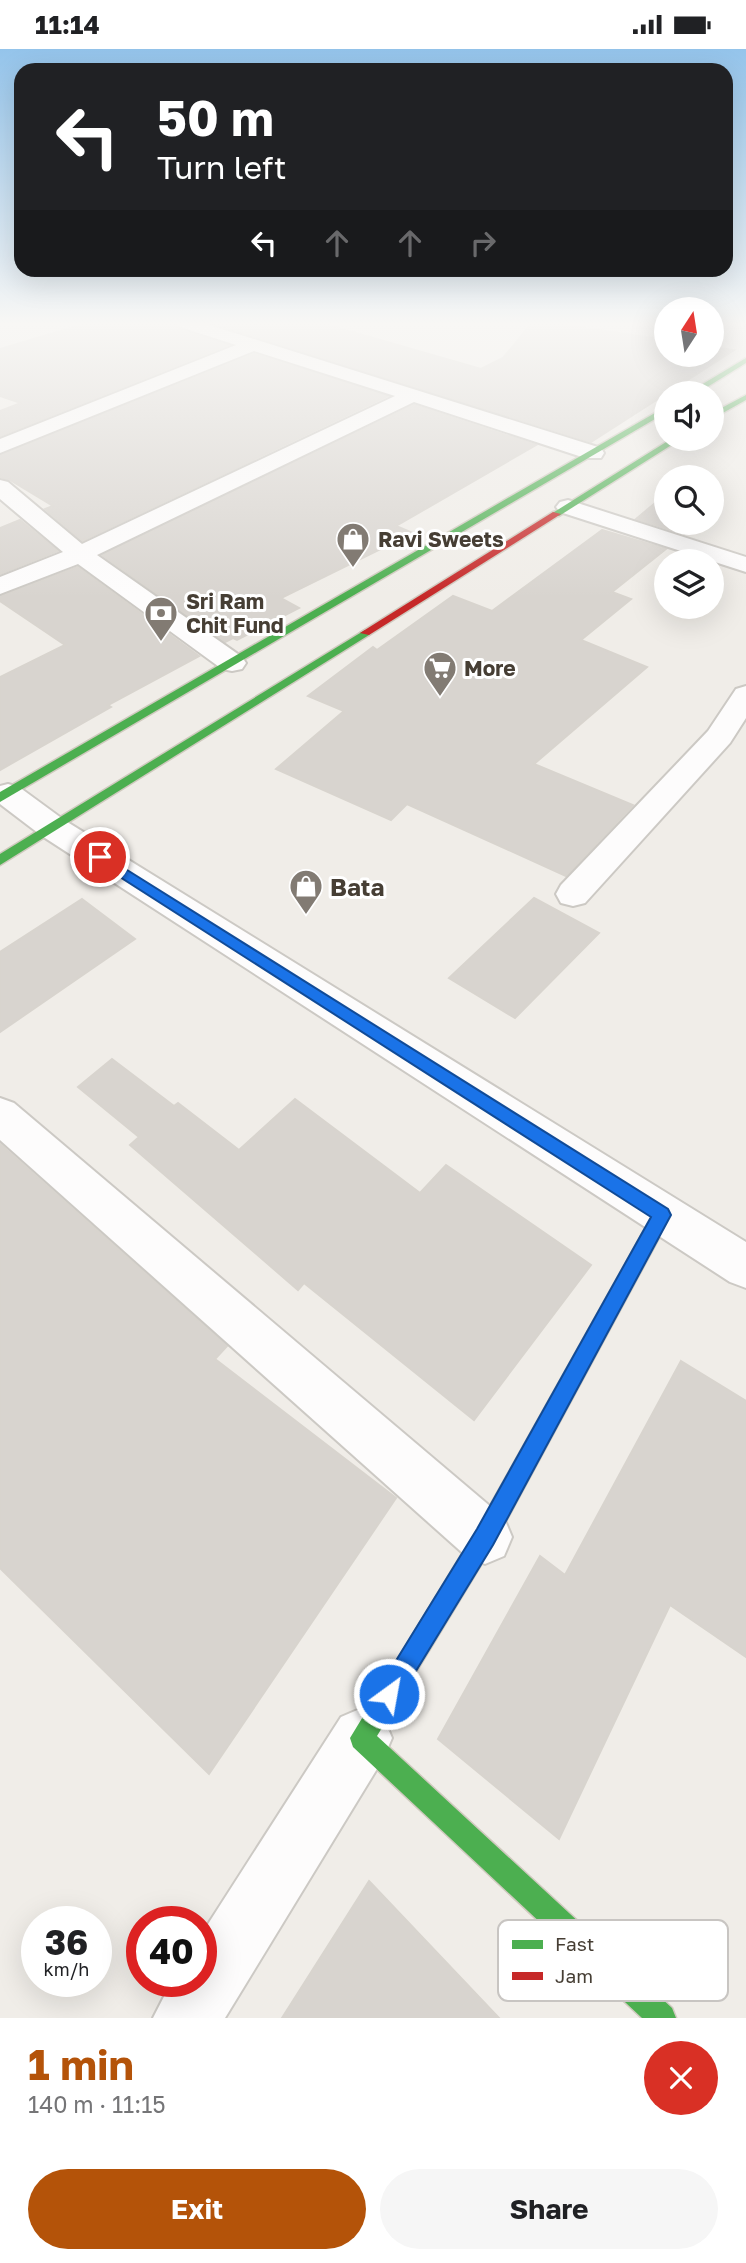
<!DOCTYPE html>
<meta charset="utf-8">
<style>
:root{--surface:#fff;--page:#f6f6f6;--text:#202124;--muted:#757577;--accent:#b45309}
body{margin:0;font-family:"Golos Text",sans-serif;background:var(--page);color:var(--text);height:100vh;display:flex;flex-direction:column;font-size:26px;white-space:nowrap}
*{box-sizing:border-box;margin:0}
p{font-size:23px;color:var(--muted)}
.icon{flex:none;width:38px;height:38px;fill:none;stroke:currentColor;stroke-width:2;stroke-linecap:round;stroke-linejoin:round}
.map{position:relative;height:1969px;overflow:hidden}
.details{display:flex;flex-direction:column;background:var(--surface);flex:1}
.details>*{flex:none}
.banner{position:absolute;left:14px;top:14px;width:719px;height:214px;border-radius:21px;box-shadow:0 7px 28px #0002;background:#202124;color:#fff;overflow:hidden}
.needle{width:46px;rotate:12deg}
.fabs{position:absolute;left:654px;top:248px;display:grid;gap:14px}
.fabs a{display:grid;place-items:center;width:70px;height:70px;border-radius:50%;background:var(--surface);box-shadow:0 7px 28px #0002;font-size:35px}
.speed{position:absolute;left:21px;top:1857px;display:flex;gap:14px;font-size:35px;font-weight:700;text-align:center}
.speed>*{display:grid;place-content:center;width:91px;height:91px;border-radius:50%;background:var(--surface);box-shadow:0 7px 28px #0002;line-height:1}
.speed small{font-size:18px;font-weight:400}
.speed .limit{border:10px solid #d22;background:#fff;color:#111}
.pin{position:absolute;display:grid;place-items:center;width:60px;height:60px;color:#fff;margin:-30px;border:4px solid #fff;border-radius:50%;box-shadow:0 2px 7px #0007}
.me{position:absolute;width:77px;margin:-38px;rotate:32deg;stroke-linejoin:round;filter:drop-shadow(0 0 5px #0008)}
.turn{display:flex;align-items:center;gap:24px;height:147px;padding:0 28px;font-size:32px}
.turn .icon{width:91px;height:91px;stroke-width:2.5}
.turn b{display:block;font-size:49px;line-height:60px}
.lanes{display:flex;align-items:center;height:66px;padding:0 28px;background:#0003;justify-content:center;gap:35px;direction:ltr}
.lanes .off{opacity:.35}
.round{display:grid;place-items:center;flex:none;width:74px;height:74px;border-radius:37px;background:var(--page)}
.overview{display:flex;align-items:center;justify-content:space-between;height:119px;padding:0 28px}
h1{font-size:42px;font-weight:700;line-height:52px;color:var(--accent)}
.cta{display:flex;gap:14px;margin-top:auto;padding:14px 28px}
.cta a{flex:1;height:80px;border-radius:42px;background:var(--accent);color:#fff;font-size:28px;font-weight:700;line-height:80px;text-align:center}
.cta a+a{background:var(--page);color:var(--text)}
.status{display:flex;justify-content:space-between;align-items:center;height:49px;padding:0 35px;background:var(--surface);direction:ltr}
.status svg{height:19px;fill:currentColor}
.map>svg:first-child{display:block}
.building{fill:#d8d4cf;stroke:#d8d4ce;stroke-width:2}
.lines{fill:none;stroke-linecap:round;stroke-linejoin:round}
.street-casing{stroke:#ccc9c4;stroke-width:4}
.fast-casing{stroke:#d0cabf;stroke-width:3}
.jam-casing{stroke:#d0cabf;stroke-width:3}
.street{fill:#fdfcfc;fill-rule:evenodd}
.fast{fill:#4caf50;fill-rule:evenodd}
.jam{fill:#c62828;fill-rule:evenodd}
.route{fill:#1a73e8;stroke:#114b97;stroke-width:2}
.labels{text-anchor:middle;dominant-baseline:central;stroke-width:6;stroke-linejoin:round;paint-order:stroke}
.far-poi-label{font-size:21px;font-weight:bold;fill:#463e34;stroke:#fff;text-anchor:start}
.poi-label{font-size:24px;font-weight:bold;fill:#463e34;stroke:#fff;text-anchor:start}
.key{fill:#fff;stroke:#c8c5c2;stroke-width:2}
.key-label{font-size:19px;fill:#463e34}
</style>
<div class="status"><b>11:14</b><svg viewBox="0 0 49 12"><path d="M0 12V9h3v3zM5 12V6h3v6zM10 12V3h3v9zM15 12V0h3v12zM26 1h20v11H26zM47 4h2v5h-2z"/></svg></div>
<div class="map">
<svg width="746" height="1969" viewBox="0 0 746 1969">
<rect width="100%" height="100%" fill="#f0ede8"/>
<g class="building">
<path d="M 87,274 L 174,274 L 179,281 L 228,296 L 0,387 L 0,362 L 21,354 L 0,347 L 0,300 Z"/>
<path d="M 211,274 L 321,274 L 481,320 L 503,309 L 532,274 L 551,274 L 667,291 L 667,306 L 712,306 L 712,298 L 734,301 L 591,393 Z"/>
<path d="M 254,305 L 388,347 L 82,492 L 45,460 L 53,457 L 10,431 L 0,428 L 0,406 Z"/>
<path d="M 414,356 L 536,396 L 396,477 L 413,484 L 281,549 L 299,559 L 237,591 L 233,589 L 225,593 L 102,506 Z"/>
<path d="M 666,445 L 667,474 L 698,474 L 684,485 L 636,470 Z"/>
<path d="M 20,471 L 58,502 L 0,525 L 0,479 Z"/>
<path d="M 602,481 L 666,500 L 612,543 L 631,550 L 581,591 L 647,618 L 534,715 L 633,756 L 566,827 L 407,755 L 391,771 L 276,720 L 344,662 L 308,647 L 373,598 L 377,601 L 453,547 L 492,562 Z"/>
<path d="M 78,518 L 199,607 L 108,656 L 111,658 L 0,721 L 0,628 L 65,596 L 0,552 L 0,547 Z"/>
<path d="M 534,849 L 599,884 L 515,969 L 449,929 Z"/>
<path d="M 82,850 L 135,890 L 0,983 L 0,903 Z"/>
<path d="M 112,1010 L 174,1057 L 178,1054 L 239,1101 L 295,1050 L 420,1144 L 446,1116 L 591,1216 L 474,1371 L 304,1234 L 298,1241 L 130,1096 L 139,1088 L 78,1038 Z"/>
<path d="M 0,1095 L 227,1297 L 215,1310 L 396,1449 L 209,1725 L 0,1519 Z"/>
<path d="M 681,1312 L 746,1352 L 746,1608 L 670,1556 L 559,1790 L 438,1690 L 540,1507 L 565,1526 Z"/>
<path d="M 369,1832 L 499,1969 L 282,1969 Z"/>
</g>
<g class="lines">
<defs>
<g id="street">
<path d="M 177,274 L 203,274 L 601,399 L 604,404 L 601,409 L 585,409 L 414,353 L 97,506 L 242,608 L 246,614 L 242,620 L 232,622 L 222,620 L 78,515 L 0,545 L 0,528 L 63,503 L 0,450 L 0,431 L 8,433 L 82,495 L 395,347 L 254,302 L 0,404 L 0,390 L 236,296 L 180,278 Z"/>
<path d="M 568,451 L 746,508 L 746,523 L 560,463 L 556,458 L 560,453 Z"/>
<path d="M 746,637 L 746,669 L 730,694 L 585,854 L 573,857 L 561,854 L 556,845 L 561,836 L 708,682 L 736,640 Z"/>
<path d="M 8,735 L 19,738 L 64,771 L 746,1193 L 746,1239 L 730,1233 L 42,787 L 0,755 L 0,737 Z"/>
<path d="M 0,1049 L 14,1054 L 504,1469 L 512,1488 L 504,1507 L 485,1515 L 466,1507 L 0,1091 Z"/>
<path d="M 362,1659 L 383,1668 L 392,1689 L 383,1710 L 225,1969 L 153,1969 L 172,1932 L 201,1932 L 201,1886 L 341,1668 Z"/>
</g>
<g id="fast">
<path d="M 746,309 L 746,314 L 696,345 L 686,345 Z"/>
<path d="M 746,346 L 746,351 L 712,370 L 712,364 Z"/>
<path d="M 667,357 L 667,363 L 0,753 L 0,743 Z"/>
<path d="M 671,390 L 681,390 L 559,467 L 551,465 Z"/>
<path d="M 365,581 L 370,584 L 369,586 L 0,816 L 0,805 Z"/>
<path d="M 662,1158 L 668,1160 L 671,1166 L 668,1172 L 493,1496 L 377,1687 L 672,1959 L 676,1969 L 642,1969 L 353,1698 L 350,1689 L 477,1480 L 656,1160 Z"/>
</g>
<path id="jam" d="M 553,463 L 561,465 L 369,586 L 360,584 Z"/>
</defs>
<use href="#street" class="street-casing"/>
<use href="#fast" class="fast-casing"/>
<use href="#jam" class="jam-casing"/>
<use href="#street" class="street"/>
<use href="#fast" class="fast"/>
<use href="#jam" class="jam"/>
</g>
<linearGradient id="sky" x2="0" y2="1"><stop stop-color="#94c4eb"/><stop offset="0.5" stop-color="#f8f7f5"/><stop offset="1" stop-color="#f8f7f5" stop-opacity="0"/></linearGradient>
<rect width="746" height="549" fill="url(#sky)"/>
<path class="route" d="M 100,804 L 668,1160 L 671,1166 L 493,1496 L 397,1653 L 389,1657 L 381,1653 L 377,1645 L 381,1636 L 477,1480 L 651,1168 L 95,812 L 93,808 Z"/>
<defs>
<symbol id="shop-pin" viewBox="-11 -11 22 30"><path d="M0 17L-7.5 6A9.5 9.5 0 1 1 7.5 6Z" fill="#827b73" stroke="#fff"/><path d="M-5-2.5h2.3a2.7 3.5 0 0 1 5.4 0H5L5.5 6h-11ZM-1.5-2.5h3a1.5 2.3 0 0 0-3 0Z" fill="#fff"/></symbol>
<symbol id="bank-pin" viewBox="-11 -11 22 30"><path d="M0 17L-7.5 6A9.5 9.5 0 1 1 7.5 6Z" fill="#827b73" stroke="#fff"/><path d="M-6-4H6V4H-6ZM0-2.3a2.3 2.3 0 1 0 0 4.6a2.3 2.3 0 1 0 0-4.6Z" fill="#fff"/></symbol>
<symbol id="supermarket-pin" viewBox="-11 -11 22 30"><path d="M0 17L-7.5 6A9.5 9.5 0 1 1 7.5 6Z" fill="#827b73" stroke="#fff"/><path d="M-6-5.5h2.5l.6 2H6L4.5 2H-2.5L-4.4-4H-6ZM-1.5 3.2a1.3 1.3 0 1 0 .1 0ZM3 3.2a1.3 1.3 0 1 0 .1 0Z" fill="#fff"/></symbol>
</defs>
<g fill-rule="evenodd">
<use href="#shop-pin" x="334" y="471" width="38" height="52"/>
<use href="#bank-pin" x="142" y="545" width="38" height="52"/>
<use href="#supermarket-pin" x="421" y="600" width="38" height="52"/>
<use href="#shop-pin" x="287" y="818" width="38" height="52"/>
</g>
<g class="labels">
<g class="far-poi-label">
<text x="378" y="490">Ravi Sweets</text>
<text x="186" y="552">Sri Ram<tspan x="186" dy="24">Chit Fund</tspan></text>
<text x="464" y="619">More</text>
</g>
<g class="poi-label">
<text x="330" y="837">Bata</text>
</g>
</g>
<rect x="498" y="1871" width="230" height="81" rx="10" class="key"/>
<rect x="512" y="1891" width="31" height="9" fill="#4caf50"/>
<rect x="512" y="1923" width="31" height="8" fill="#c62828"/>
<g class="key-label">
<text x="555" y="1902">Fast</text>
<text x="555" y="1934">Jam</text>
</g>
</svg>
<div class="fabs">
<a><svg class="needle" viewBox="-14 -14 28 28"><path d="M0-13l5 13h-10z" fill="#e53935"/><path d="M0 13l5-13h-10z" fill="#757577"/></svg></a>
<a><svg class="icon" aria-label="sound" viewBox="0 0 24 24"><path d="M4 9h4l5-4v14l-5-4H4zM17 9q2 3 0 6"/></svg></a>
<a><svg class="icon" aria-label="search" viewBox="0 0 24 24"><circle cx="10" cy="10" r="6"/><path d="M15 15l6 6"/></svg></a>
<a><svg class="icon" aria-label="layers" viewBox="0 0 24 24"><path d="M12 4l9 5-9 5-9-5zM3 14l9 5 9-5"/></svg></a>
</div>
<div class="speed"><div>36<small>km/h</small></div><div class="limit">40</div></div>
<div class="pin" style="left:100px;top:808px;background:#d93025"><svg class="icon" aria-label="arrive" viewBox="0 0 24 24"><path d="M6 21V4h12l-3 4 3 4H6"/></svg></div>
<svg class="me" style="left:389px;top:1645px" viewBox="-20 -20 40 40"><circle r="17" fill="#1a73e8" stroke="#fff" stroke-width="3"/><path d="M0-11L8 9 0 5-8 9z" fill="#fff"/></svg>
<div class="banner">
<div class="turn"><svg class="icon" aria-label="left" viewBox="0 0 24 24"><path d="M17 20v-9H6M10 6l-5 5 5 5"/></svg><div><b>50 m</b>Turn left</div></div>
<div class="lanes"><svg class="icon" aria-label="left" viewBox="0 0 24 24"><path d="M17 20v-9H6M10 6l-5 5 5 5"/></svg><svg class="icon off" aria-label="ahead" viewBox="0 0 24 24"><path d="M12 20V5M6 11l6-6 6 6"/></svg><svg class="icon off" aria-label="ahead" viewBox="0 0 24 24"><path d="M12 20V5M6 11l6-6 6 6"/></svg><svg class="icon off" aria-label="right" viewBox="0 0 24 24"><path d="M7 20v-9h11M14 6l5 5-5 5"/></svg></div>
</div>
</div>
<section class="details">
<div class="overview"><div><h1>1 min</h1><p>140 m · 11:15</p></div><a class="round" style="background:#d93025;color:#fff"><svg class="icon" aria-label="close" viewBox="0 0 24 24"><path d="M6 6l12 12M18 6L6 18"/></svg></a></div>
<div class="cta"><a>Exit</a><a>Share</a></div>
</section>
